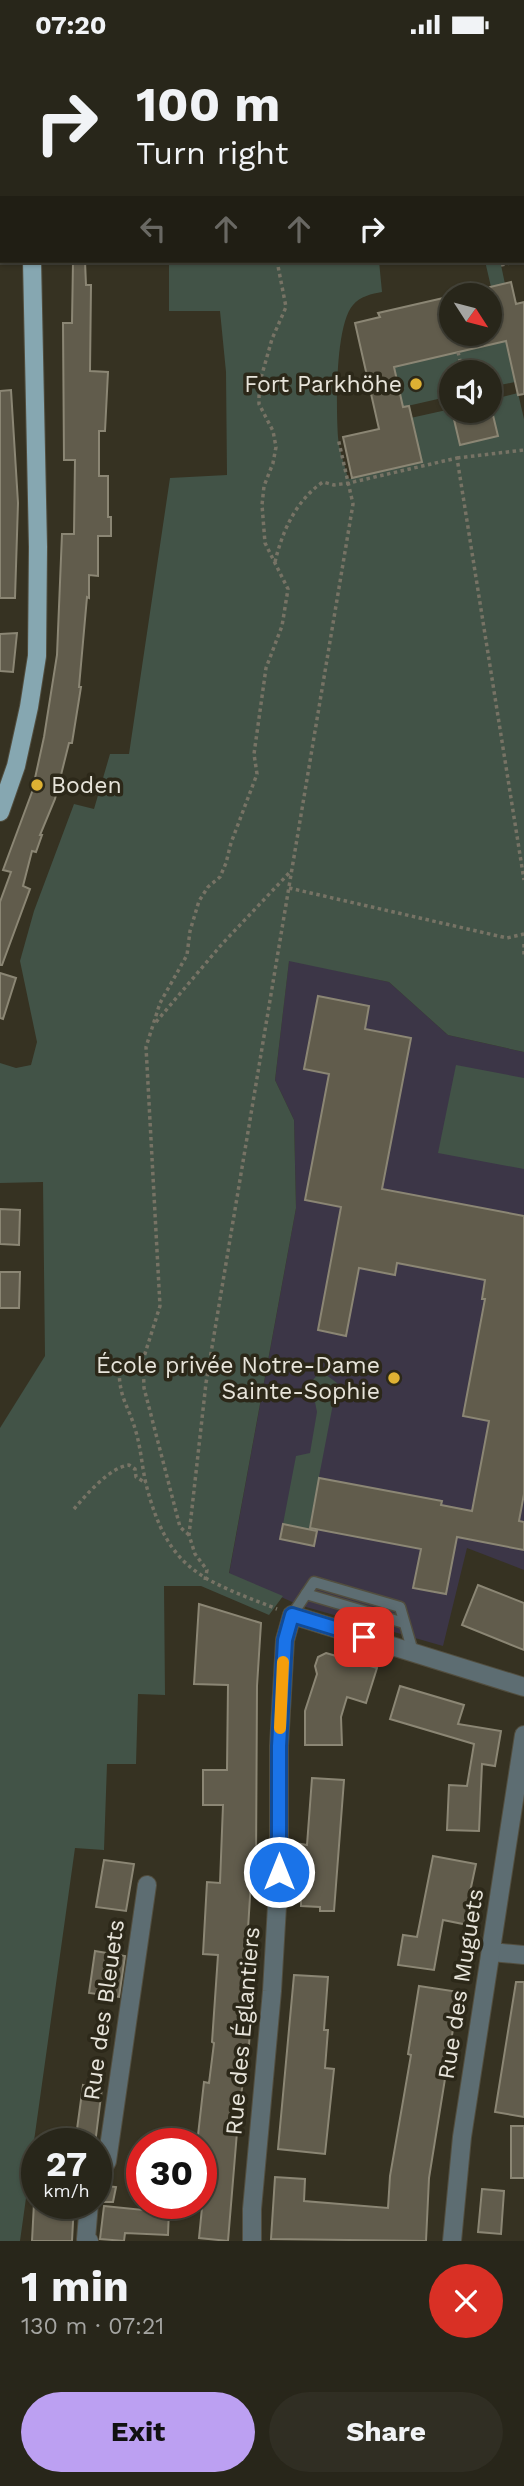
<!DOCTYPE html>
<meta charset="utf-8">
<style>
:root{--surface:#28261a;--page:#302e23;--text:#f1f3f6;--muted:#a5a5a2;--line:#444339;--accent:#bca0f2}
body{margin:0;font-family:"Work Sans",sans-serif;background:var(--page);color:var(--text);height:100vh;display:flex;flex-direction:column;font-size:26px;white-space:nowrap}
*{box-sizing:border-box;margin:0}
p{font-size:23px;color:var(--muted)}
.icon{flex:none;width:38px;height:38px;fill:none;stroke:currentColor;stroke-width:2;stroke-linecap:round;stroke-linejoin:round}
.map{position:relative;height:2192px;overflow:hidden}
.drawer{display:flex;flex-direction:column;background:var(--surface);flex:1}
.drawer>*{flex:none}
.hud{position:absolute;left:0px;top:0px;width:525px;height:214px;box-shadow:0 2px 5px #0004,0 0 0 2px var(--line);background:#28261a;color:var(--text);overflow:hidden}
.needle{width:46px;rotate:126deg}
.controls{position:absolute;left:439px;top:234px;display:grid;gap:14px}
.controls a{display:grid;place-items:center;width:63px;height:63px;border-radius:50%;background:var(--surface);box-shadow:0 2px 5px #0004,0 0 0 2px var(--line);font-size:35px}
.speed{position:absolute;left:21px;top:2079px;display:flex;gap:14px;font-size:35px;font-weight:700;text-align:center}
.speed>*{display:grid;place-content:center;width:91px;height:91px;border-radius:50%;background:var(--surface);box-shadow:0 2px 5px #0004,0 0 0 2px var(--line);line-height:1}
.speed small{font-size:18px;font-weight:400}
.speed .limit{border:10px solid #d22;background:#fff;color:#111}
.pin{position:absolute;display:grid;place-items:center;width:60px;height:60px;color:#fff;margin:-30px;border-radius:14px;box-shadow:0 4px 10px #0006}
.me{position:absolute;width:77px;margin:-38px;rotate:0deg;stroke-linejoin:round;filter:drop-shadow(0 0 5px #0008)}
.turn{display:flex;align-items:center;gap:24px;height:147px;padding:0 21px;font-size:32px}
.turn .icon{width:91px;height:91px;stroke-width:2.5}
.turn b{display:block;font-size:49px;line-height:60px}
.lanes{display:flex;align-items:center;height:66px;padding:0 21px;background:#0003;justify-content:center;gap:35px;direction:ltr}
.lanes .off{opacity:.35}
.round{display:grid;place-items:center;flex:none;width:74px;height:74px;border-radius:37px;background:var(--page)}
.summary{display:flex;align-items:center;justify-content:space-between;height:119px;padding:0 21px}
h1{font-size:42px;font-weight:700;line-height:52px}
.button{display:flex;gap:14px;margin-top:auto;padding:14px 21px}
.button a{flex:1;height:80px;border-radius:42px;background:var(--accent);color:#111;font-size:28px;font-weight:700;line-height:80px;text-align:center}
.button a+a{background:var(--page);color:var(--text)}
.status{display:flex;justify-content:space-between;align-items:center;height:49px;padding:0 35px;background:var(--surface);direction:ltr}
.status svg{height:19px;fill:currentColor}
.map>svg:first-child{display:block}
.education{fill:#3c3647}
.green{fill:#425347}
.building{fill:#615c4c;stroke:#8b8674;stroke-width:2}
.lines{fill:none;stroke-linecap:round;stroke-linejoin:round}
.lane-casing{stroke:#524e3f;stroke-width:13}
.street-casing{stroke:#524e3f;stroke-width:20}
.primary-casing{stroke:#524e3f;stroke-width:20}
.path{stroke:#777365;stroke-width:3.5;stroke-dasharray:3.5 3.5;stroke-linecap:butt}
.lane{stroke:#5d6d72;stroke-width:10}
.street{stroke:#5d6d72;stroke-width:18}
.primary{stroke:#86a7b1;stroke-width:18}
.route-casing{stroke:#114b97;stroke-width:18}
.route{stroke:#1a73e8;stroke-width:12}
.slow{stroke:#f59e0b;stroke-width:12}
.poi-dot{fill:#deb133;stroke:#2c2819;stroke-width:2.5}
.labels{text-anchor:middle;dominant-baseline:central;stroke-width:7;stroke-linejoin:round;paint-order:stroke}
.poi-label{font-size:23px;fill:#e7e4da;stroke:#2c2819;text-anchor:end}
.street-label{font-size:23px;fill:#e7e4da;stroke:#2c2819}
</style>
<div class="status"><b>07:20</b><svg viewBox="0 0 49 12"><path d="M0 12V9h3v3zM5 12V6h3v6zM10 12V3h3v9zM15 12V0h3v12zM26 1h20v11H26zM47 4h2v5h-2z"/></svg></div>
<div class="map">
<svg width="524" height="2192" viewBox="0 0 524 2192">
<rect width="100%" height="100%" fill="#363222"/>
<path class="education" d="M 289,911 L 389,933 L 448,986 L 524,1003 L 524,1521 L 467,1499 L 443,1597 L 299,1556 L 229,1525 L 296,1159 L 294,1071 L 275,1031 Z"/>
<g class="green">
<path d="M 88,0 L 524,0 L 524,211 L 523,2 L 88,2 Z"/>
<path d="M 169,212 L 379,212 L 382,243 C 372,245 360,247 353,256 C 335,276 336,360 338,388 C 339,402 345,416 348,430 L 422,413 L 414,376 L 406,370 L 451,360 L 461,396 L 498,387 L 490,351 L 518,344 L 524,370 L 524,1003 L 448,986 L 389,933 L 289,912 L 275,1031 L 294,1071 L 296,1159 L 229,1524 L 283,1547 L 269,1566 L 201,1537 L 164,1537 L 165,1646 L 138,1645 L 136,1715 L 107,1715 L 104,1801 L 75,1799 L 20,2192 L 0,2192 L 0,1379 L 45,1307 L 43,1133 L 0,1134 L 0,1014 L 16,1019 L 31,1016 L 37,993 L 20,912 L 34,862 L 74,755 L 94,760 L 110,705 L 129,705 L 170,429 L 227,426 L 226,323 L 220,262 L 169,262 Z"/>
<path d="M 485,212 L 519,212 L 501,216 L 505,235 L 491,238 Z"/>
<path d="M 506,292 L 515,333 L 490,338 L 490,324 L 452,324 L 451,347 L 403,358 L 394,318 Z"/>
<path d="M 456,1016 L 524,1029 L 524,1120 L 438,1104 Z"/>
<path d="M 321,1322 L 337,1334 L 309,1480 L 283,1475 L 296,1407 L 310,1404 L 317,1363 L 311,1333 Z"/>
</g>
<g class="building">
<path d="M 73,212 L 85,212 L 86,236 L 91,236 L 90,322 L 108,323 L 105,382 L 99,382 L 99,427 L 108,427 L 108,468 L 111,468 L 111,487 L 98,487 L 98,527 L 89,526 L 89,549 L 87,548 L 79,638 L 81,638 L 72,694 L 69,694 L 55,750 L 40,786 L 42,786 L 36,803 L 32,802 L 23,837 L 30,840 L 2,916 L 0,916 L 0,853 L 11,823 L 3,821 L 32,743 L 44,688 L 57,606 L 62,485 L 74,485 L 75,411 L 64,411 L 63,274 L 72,274 Z"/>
<path d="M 511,233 L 516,255 L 524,253 L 524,345 L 518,346 L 506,292 L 394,318 L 403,358 L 409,357 L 422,413 L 352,429 L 343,388 L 379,380 L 355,274 L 380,268 L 378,264 L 452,247 L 452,285 L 490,285 L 490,238 Z"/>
<path d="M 11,341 L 18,454 L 15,549 L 0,549 L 0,342 Z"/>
<path d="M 452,362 L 492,362 L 498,387 L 460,396 Z"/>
<path d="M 17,584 L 13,623 L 0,622 L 0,585 Z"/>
<path d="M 0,924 L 16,929 L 3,970 L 0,969 Z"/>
<path d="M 318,947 L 369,957 L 365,980 L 411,989 L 382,1140 L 524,1167 L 524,1445 L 519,1472 L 524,1473 L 524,1501 L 457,1488 L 446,1545 L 413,1539 L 421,1500 L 310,1479 L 319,1429 L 442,1452 L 441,1456 L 472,1462 L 489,1372 L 463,1367 L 485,1250 L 482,1250 L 485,1231 L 397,1214 L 395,1226 L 359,1219 L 346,1287 L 318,1281 L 341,1158 L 305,1151 L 329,1025 L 304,1020 Z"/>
<path d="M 0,1160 L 20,1161 L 19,1196 L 0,1195 Z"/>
<path d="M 0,1223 L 20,1223 L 19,1259 L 0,1259 Z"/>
<path d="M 283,1475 L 317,1482 L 314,1497 L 280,1490 Z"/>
<path d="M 478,1536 L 524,1554 L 524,1601 L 462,1576 Z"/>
<path d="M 199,1555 L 261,1574 L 257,1637 L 256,1816 L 252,1816 L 245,1928 L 254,1928 L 249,1996 L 247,1996 L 237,2083 L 228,2192 L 199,2189 L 207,2108 L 201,2108 L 201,2095 L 197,2095 L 204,2033 L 209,2034 L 214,1994 L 212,1993 L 218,1906 L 203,1905 L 207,1833 L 220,1834 L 223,1756 L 203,1756 L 203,1721 L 227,1721 L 228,1636 L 194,1635 Z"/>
<path d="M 326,1604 L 377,1619 L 366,1654 L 347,1648 L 341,1668 L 342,1696 L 305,1696 L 305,1662 L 317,1625 L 315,1617 L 318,1608 Z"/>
<path d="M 400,1637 L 464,1656 L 458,1675 L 501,1682 L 495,1717 L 482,1715 L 479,1782 L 447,1781 L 449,1736 L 467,1737 L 474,1695 L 390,1670 Z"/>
<path d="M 312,1729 L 344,1731 L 334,1862 L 320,1862 L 320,1858 L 301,1857 L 301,1795 L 307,1796 Z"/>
<path d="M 433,1807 L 476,1815 L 470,1843 L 475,1844 L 468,1876 L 443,1871 L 434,1921 L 398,1916 L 403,1886 L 417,1888 Z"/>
<path d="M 104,1811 L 134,1815 L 126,1862 L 96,1858 Z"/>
<path d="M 95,1902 L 125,1907 L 119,1948 L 89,1944 Z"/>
<path d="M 294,1926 L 328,1928 L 324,1981 L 328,1981 L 325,2019 L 334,2020 L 325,2105 L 278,2100 Z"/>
<path d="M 516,1933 L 524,1933 L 524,2068 L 495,2063 Z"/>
<path d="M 419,1937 L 459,1943 L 429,2129 L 426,2192 L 271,2190 L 275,2128 L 305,2130 L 304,2152 L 388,2159 L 390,2127 L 411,2006 L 408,2005 Z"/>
<path d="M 83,2036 L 102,2039 L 95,2095 L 75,2095 Z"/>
<rect x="511" y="2077" width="13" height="52"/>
<path d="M 107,2137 L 116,2138 L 113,2153 L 100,2153 L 102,2143 Z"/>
<path d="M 482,2140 L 504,2142 L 501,2185 L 478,2183 Z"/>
<path d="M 34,2154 L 74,2154 L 72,2192 L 32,2192 Z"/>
<path d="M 104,2157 L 143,2161 L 143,2159 L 169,2160 L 168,2186 L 125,2184 L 124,2192 L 100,2190 Z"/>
</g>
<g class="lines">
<defs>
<g id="lane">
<path d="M 0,169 L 2,167"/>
<path d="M 306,1545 L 404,1574"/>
<path d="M 292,1566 L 314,1533 L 400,1558 L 413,1603"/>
</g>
<g id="street">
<path d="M 491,1903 L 524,1906"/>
<path d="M 96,2133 L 107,2112 L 147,1836"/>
<path d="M 89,2192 L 86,2190 L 89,2154"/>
<path d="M 252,2192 L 252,2160 L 272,1942 L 279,1823 L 279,1697 L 285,1591 L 292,1566 L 524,1638"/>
<path d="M 452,2192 L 462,2088 L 524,1686"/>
</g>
<g id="primary">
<path d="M 30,0 L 30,2"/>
<path d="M 0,763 L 16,717 L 29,658 L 37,607 L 38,498 L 32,212"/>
</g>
</defs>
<use href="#lane" class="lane-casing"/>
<use href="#street" class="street-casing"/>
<use href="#primary" class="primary-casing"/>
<g class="path">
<path d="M 438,0 L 438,2"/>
<path d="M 272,2 L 273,0"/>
<path d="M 284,2 L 285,0"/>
<path d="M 523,31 L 524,29"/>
<path d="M 523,59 L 524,60"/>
<path d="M 523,211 L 524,211"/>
<path d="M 501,216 L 519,212"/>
<path d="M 458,303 L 463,324"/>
<path d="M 457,409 L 524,401"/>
<path d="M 275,513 C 282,483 296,451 323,433 L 334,436 L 349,434 L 457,409 L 524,831"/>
<path d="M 289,839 L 507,889 L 524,885"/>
<path d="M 524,895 L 524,908"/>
<path d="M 156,973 L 222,895 L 291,822"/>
<path d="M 119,1322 C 120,1352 129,1357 136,1383 C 141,1400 142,1418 146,1435 C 168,1522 201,1530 277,1560"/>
<path d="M 74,1460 C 86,1446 110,1418 129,1416 L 135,1420 L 136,1428 L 146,1434"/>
<path d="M 189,1486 L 180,1478 L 144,1339 L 143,1311 L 160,1257 L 146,998 L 160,954 L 187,906 L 190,882 L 199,852 L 208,838 L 220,828 L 226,814 L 231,794 L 257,725 L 254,705 L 266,619 L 282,577 L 288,540 L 265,494 L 262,456 L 264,437 L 273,414 L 276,398 L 273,382 L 259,355 L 259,336 L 272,290 L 286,258 L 277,212"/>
<path d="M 205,1531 L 207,1521 L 195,1505 L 189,1486 L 206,1334 L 353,455 L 338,389"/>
</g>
<use href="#lane" class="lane"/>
<use href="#street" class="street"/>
<use href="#primary" class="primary"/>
</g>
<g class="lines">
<defs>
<path id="route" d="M 279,1823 L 279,1697 L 285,1591 L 292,1566 L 364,1588"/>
</defs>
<use href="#route" class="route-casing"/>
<use href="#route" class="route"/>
<path class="slow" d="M 280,1679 L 283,1613"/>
</g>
<g class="poi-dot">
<circle cx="416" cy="335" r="7"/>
<circle cx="37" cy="736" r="7"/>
<circle cx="394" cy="1329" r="7"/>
</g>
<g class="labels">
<g class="poi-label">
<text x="402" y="335">Fort Parkhöhe</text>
<text x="51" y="736" text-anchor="start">Boden</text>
<text x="380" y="1316">École privée Notre-Dame<tspan x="380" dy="26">Sainte-Sophie</tspan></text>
</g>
<g class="street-label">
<text transform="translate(461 1935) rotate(-81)">Rue des Muguets</text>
<text transform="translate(104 1961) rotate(-82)">Rue des Bleuets</text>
<text transform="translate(243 1982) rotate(-85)">Rue des Églantiers</text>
</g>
</g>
</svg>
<div class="controls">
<a><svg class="needle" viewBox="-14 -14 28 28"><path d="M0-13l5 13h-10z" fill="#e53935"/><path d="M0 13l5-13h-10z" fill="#a5a5a2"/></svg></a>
<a><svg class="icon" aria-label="sound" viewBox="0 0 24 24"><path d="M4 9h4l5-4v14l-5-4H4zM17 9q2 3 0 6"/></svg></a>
</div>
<div class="speed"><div>27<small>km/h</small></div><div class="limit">30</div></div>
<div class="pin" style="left:364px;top:1588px;background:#d93025"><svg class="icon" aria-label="arrive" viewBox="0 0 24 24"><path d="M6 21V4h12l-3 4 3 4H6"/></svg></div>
<svg class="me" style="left:279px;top:1823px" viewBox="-20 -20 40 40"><circle r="17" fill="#1a73e8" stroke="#fff" stroke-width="3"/><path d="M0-11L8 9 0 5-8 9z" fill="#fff"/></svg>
<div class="hud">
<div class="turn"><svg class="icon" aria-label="right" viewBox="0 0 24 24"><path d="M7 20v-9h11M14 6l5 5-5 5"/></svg><div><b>100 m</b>Turn right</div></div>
<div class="lanes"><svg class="icon off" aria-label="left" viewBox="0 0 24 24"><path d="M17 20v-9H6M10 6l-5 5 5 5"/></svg><svg class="icon off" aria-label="ahead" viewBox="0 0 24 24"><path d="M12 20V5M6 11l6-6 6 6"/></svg><svg class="icon off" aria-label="ahead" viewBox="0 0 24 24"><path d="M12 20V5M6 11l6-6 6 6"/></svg><svg class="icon" aria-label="right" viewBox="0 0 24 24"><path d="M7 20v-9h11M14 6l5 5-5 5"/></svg></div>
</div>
</div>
<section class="drawer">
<div class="summary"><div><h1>1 min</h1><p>130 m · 07:21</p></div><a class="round" style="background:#d93025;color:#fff"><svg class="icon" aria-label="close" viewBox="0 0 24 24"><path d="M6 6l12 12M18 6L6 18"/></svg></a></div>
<div class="button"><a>Exit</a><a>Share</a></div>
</section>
